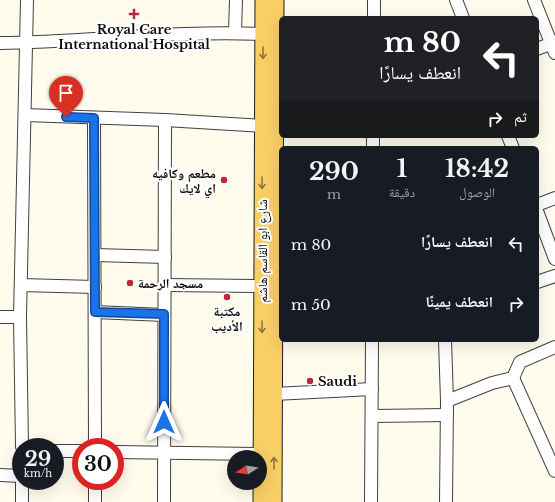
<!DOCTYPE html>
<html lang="ar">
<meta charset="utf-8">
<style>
:root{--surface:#171b24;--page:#242831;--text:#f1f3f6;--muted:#9ea1a6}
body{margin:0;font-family:"Libre Baskerville","Noto Naskh Arabic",serif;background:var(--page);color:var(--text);direction:rtl;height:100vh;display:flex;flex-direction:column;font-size:15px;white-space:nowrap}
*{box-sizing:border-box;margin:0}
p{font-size:13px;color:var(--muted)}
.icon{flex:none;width:22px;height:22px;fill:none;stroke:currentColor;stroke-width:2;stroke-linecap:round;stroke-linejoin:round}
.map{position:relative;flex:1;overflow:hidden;direction:ltr}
.panel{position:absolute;left:279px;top:146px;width:260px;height:196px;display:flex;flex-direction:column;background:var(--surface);border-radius:6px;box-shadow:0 4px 16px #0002;direction:rtl}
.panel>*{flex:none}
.guide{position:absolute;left:279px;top:16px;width:260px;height:122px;border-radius:6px;box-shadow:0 4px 16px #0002;direction:rtl;background:#202124;color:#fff;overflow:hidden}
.needle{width:26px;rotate:258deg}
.tools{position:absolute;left:227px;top:450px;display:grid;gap:8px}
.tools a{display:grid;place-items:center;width:40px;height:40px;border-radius:50%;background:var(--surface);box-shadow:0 4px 16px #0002;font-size:20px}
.speed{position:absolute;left:12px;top:438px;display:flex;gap:8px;font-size:20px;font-weight:700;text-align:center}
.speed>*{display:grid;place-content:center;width:52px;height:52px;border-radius:50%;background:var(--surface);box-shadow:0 4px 16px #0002;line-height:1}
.speed small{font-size:10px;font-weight:400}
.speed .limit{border:6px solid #d22;background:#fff;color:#111}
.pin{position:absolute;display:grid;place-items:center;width:34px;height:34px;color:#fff;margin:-41px -17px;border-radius:50% 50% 50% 0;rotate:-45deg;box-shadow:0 0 4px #0007}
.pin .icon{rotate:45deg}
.me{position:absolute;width:44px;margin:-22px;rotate:0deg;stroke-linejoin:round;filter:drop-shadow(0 0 3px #0008)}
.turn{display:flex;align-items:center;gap:14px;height:84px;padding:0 12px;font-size:18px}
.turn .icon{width:52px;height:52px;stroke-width:2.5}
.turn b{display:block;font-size:28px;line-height:34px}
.then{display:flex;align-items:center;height:38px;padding:0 12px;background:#0003;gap:8px;font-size:15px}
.eta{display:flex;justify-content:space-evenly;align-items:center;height:68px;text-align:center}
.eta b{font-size:24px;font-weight:800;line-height:28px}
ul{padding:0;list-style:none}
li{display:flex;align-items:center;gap:12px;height:60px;padding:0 12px}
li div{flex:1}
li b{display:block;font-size:15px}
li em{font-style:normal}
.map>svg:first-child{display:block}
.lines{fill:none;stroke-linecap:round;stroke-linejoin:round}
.minor-casing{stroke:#404040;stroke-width:14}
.major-casing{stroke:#1e1e1e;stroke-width:17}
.minor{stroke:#fff;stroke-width:12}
.major{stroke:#f8ce65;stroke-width:15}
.oneway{stroke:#8e773d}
.route-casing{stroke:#114b97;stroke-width:10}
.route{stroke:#1a73e8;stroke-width:7}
.poi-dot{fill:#bd2632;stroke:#fff;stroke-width:1.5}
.labels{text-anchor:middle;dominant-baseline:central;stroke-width:4;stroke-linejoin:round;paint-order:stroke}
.poi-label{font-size:13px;font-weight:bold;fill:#0d0d0d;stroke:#fff}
.street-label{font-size:13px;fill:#0d0d0d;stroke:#fff}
</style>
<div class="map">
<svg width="555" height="502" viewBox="0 0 555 502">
<rect width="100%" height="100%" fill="#fffbed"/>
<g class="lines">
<defs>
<g id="minor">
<path d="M 456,0 L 463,18"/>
<path d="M 534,0 L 555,53"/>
<path d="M 374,18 L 374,0"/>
<path d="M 235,32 L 236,0"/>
<path d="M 0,43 C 88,42 175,30 263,34"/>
<path d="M 537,49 L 555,42"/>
<path d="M 25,115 L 165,120 L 263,126"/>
<path d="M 94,118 L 95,447"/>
<path d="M 508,136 L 513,148"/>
<path d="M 373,148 L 373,136"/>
<path d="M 537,205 L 555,198"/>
<path d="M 537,211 L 555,259"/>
<path d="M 95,255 L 165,257"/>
<path d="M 537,282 L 555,276"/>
<path d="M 21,285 L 95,287"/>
<path d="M 165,285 L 262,286"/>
<path d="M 95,312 L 164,315"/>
<path d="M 0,317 L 20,317"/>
<path d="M 445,340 L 447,401 L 446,502"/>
<path d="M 513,378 L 555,471"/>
<path d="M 274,394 L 372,389"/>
<path d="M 447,401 L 492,383 L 513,378 L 520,362 L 555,347"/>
<path d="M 372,416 L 447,415"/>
<path d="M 22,447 L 20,317 L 27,0"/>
<path d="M 55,451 L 81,451"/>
<path d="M 115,452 L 261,454"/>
<path d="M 0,475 L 21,476"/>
<path d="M 22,481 L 22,502"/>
<path d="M 95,481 L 95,502"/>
<path d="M 164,502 L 165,120"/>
<path d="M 371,502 L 372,340"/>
</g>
<g id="major">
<path d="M 261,502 L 263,0"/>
<path d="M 274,502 L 276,0"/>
</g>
</defs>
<use href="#minor" class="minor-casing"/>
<use href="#major" class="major-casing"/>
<use href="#minor" class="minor"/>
<use href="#major" class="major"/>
</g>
<defs><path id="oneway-shaft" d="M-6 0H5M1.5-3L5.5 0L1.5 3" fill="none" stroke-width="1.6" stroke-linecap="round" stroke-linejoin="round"/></defs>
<g class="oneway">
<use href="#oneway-shaft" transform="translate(263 53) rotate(90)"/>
<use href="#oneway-shaft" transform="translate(262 183) rotate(90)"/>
<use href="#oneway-shaft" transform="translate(262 327) rotate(90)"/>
<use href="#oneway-shaft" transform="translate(274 463) rotate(-90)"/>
</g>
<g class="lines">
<defs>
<path id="route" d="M 66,117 L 94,118 L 95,312 L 164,314 L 164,422"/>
</defs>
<use href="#route" class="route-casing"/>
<use href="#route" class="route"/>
</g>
<g class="poi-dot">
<path d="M132 8h4v4h4v4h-4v4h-4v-4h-4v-4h4z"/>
<circle cx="224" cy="180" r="4"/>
<circle cx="130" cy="283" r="4"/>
<circle cx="227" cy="297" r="4"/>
<circle cx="310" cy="381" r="4"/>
</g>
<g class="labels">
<g class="poi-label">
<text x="134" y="29">Royal Care<tspan x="134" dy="15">International Hospital</tspan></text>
<text x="216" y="173" text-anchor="end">مطعم وكافيه<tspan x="216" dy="15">اي لايك</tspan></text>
<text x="138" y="283" text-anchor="start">مسجد الرحمة</text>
<text x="227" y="311">مكتبة<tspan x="227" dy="15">الأديب</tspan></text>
<text x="318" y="381" text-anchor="start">Saudi</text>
</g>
<g class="street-label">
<text transform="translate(262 251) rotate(-90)">شارع ابو القاسم هاشم</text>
</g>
</g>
</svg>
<div class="tools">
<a><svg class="needle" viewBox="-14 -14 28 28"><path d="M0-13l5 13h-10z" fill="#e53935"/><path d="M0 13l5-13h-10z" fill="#9ea1a6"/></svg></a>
</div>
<div class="speed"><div>29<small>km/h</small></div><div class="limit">30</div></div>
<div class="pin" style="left:66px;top:117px;background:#d93025"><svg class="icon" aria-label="arrive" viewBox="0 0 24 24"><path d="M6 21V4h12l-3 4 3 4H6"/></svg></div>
<svg class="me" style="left:164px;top:422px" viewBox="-20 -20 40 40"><path d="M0-17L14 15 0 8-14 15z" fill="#1a73e8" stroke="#fff" stroke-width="4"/></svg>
<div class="guide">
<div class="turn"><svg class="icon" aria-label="left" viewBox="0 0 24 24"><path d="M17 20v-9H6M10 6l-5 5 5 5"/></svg><div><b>80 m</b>انعطف يسارًا</div></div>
<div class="then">ثم<svg class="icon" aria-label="right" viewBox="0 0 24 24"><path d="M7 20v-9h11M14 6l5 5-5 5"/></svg></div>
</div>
<section class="panel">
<div class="eta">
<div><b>18:42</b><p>الوصول</p></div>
<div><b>1</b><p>دقيقة</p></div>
<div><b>290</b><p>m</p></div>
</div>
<ul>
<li><svg class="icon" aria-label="left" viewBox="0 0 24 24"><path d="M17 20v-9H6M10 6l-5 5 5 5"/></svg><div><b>انعطف يسارًا</b></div><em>80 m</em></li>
<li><svg class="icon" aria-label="right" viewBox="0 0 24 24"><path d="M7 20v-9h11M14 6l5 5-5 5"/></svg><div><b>انعطف يمينًا</b></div><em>50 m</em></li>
</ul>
</section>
</div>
